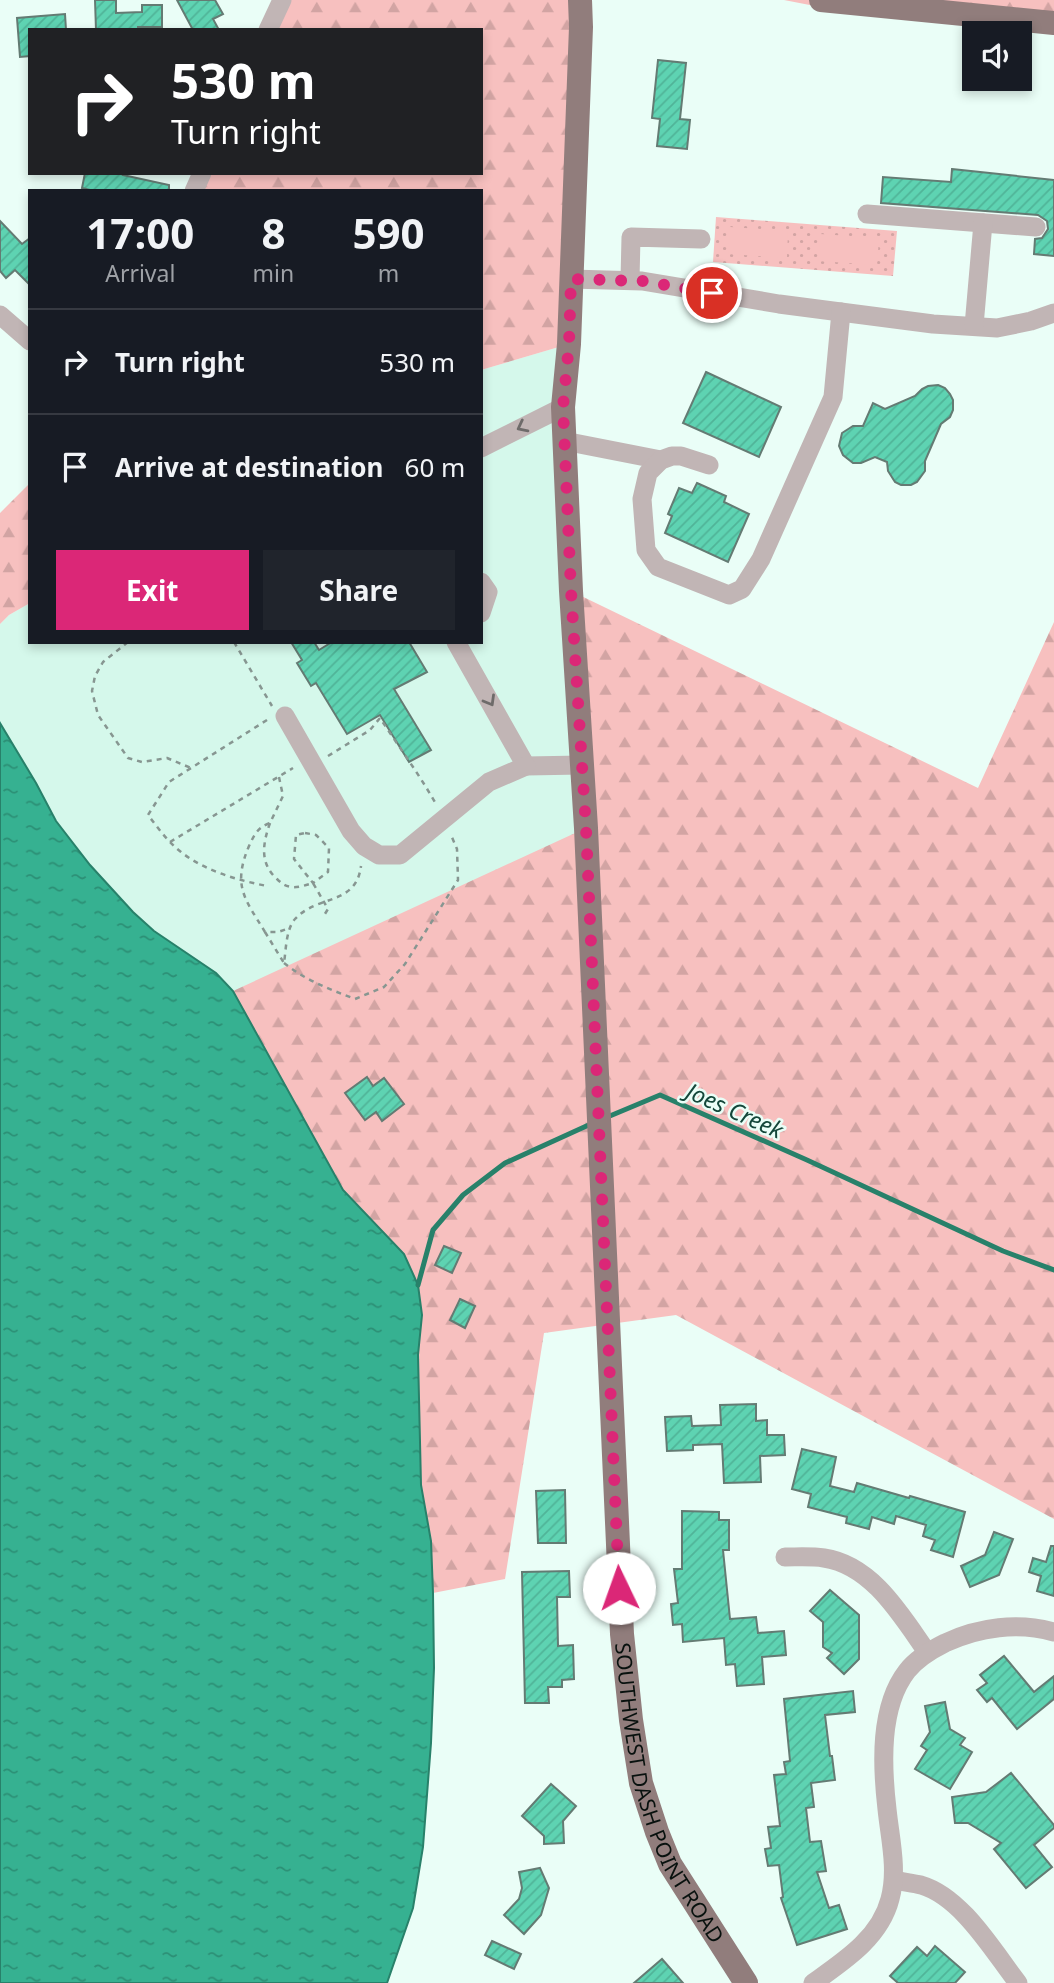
<!DOCTYPE html>
<style>
:root{--surface:#171b24;--page:#20242c;--text:#f1f3f6;--muted:#9ea1a6;--line:#363941;--accent:#db2777}
body{margin:0;font-family:"Noto Sans",sans-serif;background:var(--page);color:var(--text);height:100vh;display:flex;flex-direction:column;font-size:26px;white-space:nowrap}
*{box-sizing:border-box;margin:0}
p{font-size:23px;color:var(--muted)}
.icon{flex:none;width:38px;height:38px;fill:none;stroke:currentColor;stroke-width:2;stroke-linecap:round;stroke-linejoin:round}
.map{position:relative;flex:1;overflow:hidden}
.panel{position:absolute;left:28px;top:189px;width:455px;height:455px;display:flex;flex-direction:column;background:var(--surface);border-radius:0px;box-shadow:0 4px 10px #0003}
.panel>*{flex:none}
.hud{position:absolute;left:28px;top:28px;width:455px;height:147px;border-radius:0px;box-shadow:0 4px 10px #0003;background:#202124;color:#fff;overflow:hidden}
.tools{position:absolute;left:962px;top:21px;display:grid;gap:14px}
.tools a{display:grid;place-items:center;width:70px;height:70px;border-radius:0px;background:var(--surface);box-shadow:0 4px 10px #0003;font-size:35px}
.pin{position:absolute;display:grid;place-items:center;width:60px;height:60px;color:#fff;margin:-30px;border:4px solid #fff;border-radius:50%;box-shadow:0 2px 7px #0007}
.me{position:absolute;width:77px;margin:-38px;rotate:357deg;stroke-linejoin:round;filter:drop-shadow(0 0 5px #0008)}
.turn{display:flex;align-items:center;gap:24px;height:147px;padding:0 28px;font-size:32px}
.turn .icon{width:91px;height:91px;stroke-width:2.5}
.turn b{display:block;font-size:49px;line-height:60px}
.eta{display:flex;justify-content:space-evenly;align-items:center;height:119px;text-align:center}
.eta b{font-size:42px;font-weight:700;line-height:49px}
.primary-button{display:flex;gap:14px;margin-top:auto;padding:14px 28px}
.primary-button a{flex:1;height:80px;border-radius:0px;background:var(--accent);color:#fff;font-size:28px;font-weight:700;line-height:80px;text-align:center}
.primary-button a+a{background:var(--page);color:var(--text)}
ul{padding:0;list-style:none}
li{display:flex;align-items:center;gap:21px;height:105px;padding:0 28px;border-top:2px solid var(--line)}
li div{flex:1}
li b{display:block;font-size:26px}
li em{font-style:normal}
.map>svg:first-child{display:block}
.built{fill:#d5f8eb}
.grass{fill:url(#grass-dots)}
.forest{fill:url(#forest-firs)}
.pitch{fill:#f7c0bf}
.water{fill:url(#water-ripples);stroke:#28816a;stroke-width:2}
.lines{fill:none;stroke-linecap:round;stroke-linejoin:round}
.stream{stroke:#28816a;stroke-width:5}
.building{fill:url(#building-hatch);stroke:#647b73;stroke-width:2}
.path{stroke:#879691;stroke-width:2.5;stroke-dasharray:5 5;stroke-linecap:butt}
.minor{stroke:#c1b5b5;stroke-width:19}
.major{stroke:#917d7c;stroke-width:24}
.oneway{stroke:#6e6b6a}
.route{stroke:#db2777;stroke-width:12;stroke-dasharray:0 21.6}
.labels{text-anchor:middle;dominant-baseline:central;stroke-width:5;stroke-linejoin:round;paint-order:stroke}
.street-label{font-size:21px;fill:#08110e;stroke:#eafef7}
.water-label{font-size:23px;font-style:italic;fill:#14473a;stroke:#eafef7}
</style>
<div class="map">
<svg width="1054" height="1983" viewBox="0 0 1054 1983">
<defs>
<pattern id="grass-dots" width="8" height="8" patternUnits="userSpaceOnUse" patternTransform="scale(1.75)"><rect width="8" height="8" fill="#f7c0bf"/><path d="M2 2h.1M6 6h.1" fill="none" stroke="#d2a4a3" stroke-width="1.8" stroke-linecap="round"/></pattern>
<pattern id="forest-firs" width="22" height="20" patternUnits="userSpaceOnUse" patternTransform="scale(1.75)"><rect width="22" height="20" fill="#f7c0bf"/><path d="M5 1l3.5 6h-7zM16 11l3.5 6h-7z" fill="#d2a4a3"/></pattern>
<pattern id="water-ripples" width="26" height="14" patternUnits="userSpaceOnUse" patternTransform="scale(1.75)"><rect width="26" height="14" fill="#36b191"/><path d="M2 4q2-2 4 0t4 0M15 11q2-2 4 0t4 0" fill="none" stroke="#2c8f75"/></pattern>
<pattern id="building-hatch" width="6" height="6" patternUnits="userSpaceOnUse" patternTransform="scale(1.75)"><rect width="6" height="6" fill="#5ed3b2"/><path d="M-1 1l2-2M0 6l6-6M5 7l2-2" fill="none" stroke="#50b498"/></pattern>
</defs>
<rect width="100%" height="100%" fill="#eafef7"/>
<path class="built" d="M 569,344 L 586,828 L 246,1017 L 233,991 L 216,973 L 154,931 L 133,912 L 90,865 L 56,821 L 36,783 L 0,723 L 0,624 L 9,615 L 30,603 L 30,642 L 481,642 L 481,370 Z"/>
<path class="grass" d="M 716,217 L 897,231 L 893,276 L 713,262 Z"/>
<g class="forest">
<path d="M 280,0 L 589,0 L 569,344 L 481,370 L 481,191 L 191,191 L 199,173 L 481,173 L 481,30 L 266,30 Z"/>
<path d="M 784,0 L 1054,0 L 1054,19 L 820,7 Z"/>
<path d="M 30,483 L 30,603 L 9,615 L 0,624 L 0,513 Z"/>
<path d="M 571,591 L 978,788 L 1054,622 L 1054,1519 L 676,1315 L 544,1333 L 505,1579 L 433,1593 L 431,1541 L 421,1485 L 418,1355 L 422,1315 L 404,1254 L 343,1190 L 233,991 L 586,828 Z"/>
</g>
<g class="pitch">
<path d="M 730,227 L 788,231 L 787,258 L 728,254 Z"/>
<path d="M 820,234 L 879,238 L 877,265 L 818,261 Z"/>
</g>
<path class="water" d="M 0,723 L 36,783 L 56,821 L 90,865 L 133,912 L 154,931 L 216,973 L 233,991 L 343,1190 L 404,1254 L 418,1285 L 422,1315 L 418,1355 L 421,1485 L 431,1541 L 433,1593 L 434,1668 L 431,1743 L 423,1847 L 413,1908 L 387,1983 L 0,1983 Z"/>
<g class="lines">
<g class="stream">
<path d="M 605,1118 L 660,1095 L 807,1160 L 1003,1251 L 1054,1270"/>
<path d="M 418,1285 L 433,1230 L 463,1195 L 505,1163 L 593,1123"/>
</g>
</g>
<g class="building">
<path d="M 95,0 L 116,0 L 116,13 L 142,12 L 142,5 L 162,5 L 162,27 L 138,27 L 138,30 L 96,30 Z"/>
<path d="M 177,0 L 215,0 L 223,14 L 213,19 L 219,30 L 193,30 Z"/>
<path d="M 65,14 L 66,30 L 30,30 L 30,56 L 20,57 L 17,18 Z"/>
<path d="M 658,60 L 686,63 L 680,119 L 690,120 L 687,149 L 657,146 L 660,119 L 652,118 Z"/>
<path d="M 952,169 L 1054,180 L 1054,256 L 1034,254 L 1035,239 L 1042,238 L 1048,229 L 1047,221 L 1038,215 L 881,203 L 883,177 L 951,182 Z"/>
<path d="M 85,173 L 124,173 L 123,175 L 169,185 L 169,191 L 94,191 L 82,188 Z"/>
<path d="M 0,221 L 22,244 L 30,238 L 30,285 L 15,270 L 6,278 L 0,271 Z"/>
<path d="M 706,372 L 781,407 L 759,457 L 683,423 Z"/>
<path d="M 938,385 L 945,388 L 950,394 L 953,400 L 953,410 L 950,417 L 941,424 L 925,461 L 925,471 L 917,482 L 911,485 L 901,485 L 895,482 L 888,471 L 887,462 L 875,457 L 861,463 L 853,463 L 843,455 L 839,446 L 842,433 L 853,426 L 863,426 L 873,403 L 885,409 L 915,396 L 922,389 L 928,386 Z"/>
<path d="M 697,483 L 726,496 L 724,502 L 749,514 L 728,562 L 665,533 L 672,516 L 668,514 L 679,488 L 692,493 Z"/>
<path d="M 291,642 L 314,642 L 319,650 L 332,642 L 409,642 L 427,672 L 394,689 L 431,750 L 409,762 L 380,715 L 347,734 L 316,683 L 311,686 L 297,663 L 302,660 Z"/>
<path d="M 367,1077 L 373,1086 L 384,1078 L 404,1104 L 382,1121 L 376,1112 L 365,1120 L 345,1093 Z"/>
<path d="M 444,1246 L 461,1253 L 452,1273 L 435,1265 Z"/>
<path d="M 460,1299 L 475,1306 L 465,1328 L 450,1320 Z"/>
<path d="M 756,1404 L 756,1421 L 767,1420 L 767,1435 L 784,1435 L 785,1455 L 760,1456 L 761,1482 L 724,1483 L 722,1444 L 693,1445 L 693,1450 L 667,1451 L 665,1417 L 691,1416 L 692,1426 L 721,1425 L 720,1405 Z"/>
<path d="M 802,1449 L 836,1457 L 830,1486 L 854,1492 L 857,1483 L 909,1498 L 910,1496 L 965,1512 L 953,1557 L 931,1550 L 935,1540 L 923,1536 L 926,1525 L 896,1516 L 894,1524 L 872,1517 L 869,1529 L 846,1523 L 847,1517 L 808,1507 L 811,1494 L 792,1489 Z"/>
<path d="M 565,1490 L 566,1543 L 538,1543 L 536,1491 Z"/>
<path d="M 682,1511 L 719,1512 L 719,1520 L 729,1520 L 729,1550 L 723,1550 L 730,1619 L 756,1617 L 758,1633 L 784,1631 L 786,1655 L 762,1657 L 764,1684 L 737,1686 L 735,1664 L 726,1665 L 724,1638 L 683,1642 L 682,1624 L 673,1625 L 671,1604 L 678,1603 L 674,1569 L 682,1569 Z"/>
<path d="M 994,1532 L 1013,1539 L 999,1575 L 970,1587 L 961,1566 L 985,1555 Z"/>
<path d="M 1051,1546 L 1054,1546 L 1054,1596 L 1037,1591 L 1041,1576 L 1029,1572 L 1033,1558 L 1046,1562 Z"/>
<path d="M 569,1571 L 570,1597 L 557,1597 L 558,1646 L 573,1645 L 574,1679 L 562,1680 L 562,1687 L 548,1687 L 549,1703 L 525,1703 L 522,1572 Z"/>
<path d="M 830,1590 L 859,1615 L 859,1659 L 844,1674 L 827,1658 L 832,1653 L 823,1647 L 823,1622 L 810,1611 Z"/>
<path d="M 1004,1656 L 1034,1692 L 1054,1676 L 1054,1699 L 1017,1729 L 992,1698 L 987,1702 L 977,1690 L 987,1683 L 980,1675 Z"/>
<path d="M 853,1691 L 855,1712 L 825,1715 L 830,1756 L 832,1756 L 835,1780 L 811,1783 L 814,1807 L 806,1808 L 810,1842 L 821,1841 L 826,1871 L 817,1872 L 829,1908 L 839,1905 L 847,1929 L 797,1945 L 781,1898 L 783,1897 L 779,1865 L 768,1866 L 765,1849 L 771,1848 L 768,1827 L 780,1826 L 774,1775 L 786,1774 L 784,1762 L 790,1761 L 784,1699 Z"/>
<path d="M 945,1702 L 950,1729 L 965,1738 L 960,1745 L 972,1752 L 950,1789 L 915,1769 L 927,1750 L 921,1746 L 930,1732 L 925,1706 Z"/>
<path d="M 1011,1773 L 1054,1825 L 1054,1828 L 1034,1845 L 1052,1867 L 1026,1888 L 994,1849 L 1001,1843 L 968,1823 L 955,1823 L 952,1797 L 986,1792 Z"/>
<path d="M 551,1784 L 576,1806 L 563,1821 L 564,1843 L 544,1844 L 544,1836 L 522,1816 Z"/>
<path d="M 540,1868 L 549,1888 L 541,1915 L 524,1934 L 504,1915 L 519,1899 L 522,1888 L 519,1872 Z"/>
<path d="M 492,1941 L 521,1954 L 514,1969 L 485,1955 Z"/>
<path d="M 935,1946 L 965,1972 L 955,1983 L 898,1983 L 890,1976 L 917,1947 L 927,1956 Z"/>
<path d="M 662,1959 L 683,1983 L 634,1983 Z"/>
</g>
<g class="lines">
<g class="path">
<path d="M 128,642 L 103,662 L 95,676 L 92,691 L 98,715 L 128,758 L 142,762 L 167,758 L 191,768"/>
<path d="M 234,642 L 272,706"/>
<path d="M 267,720 L 169,782 L 148,815 C 158,828 168,842 181,852 C 205,871 237,880 267,886"/>
<path d="M 328,756 L 370,730 L 380,718 C 399,747 419,774 436,804"/>
<path d="M 279,777 L 283,796 L 270,823 C 258,827 254,835 249,846 C 232,886 245,899 265,932 L 278,932 L 290,928"/>
<path d="M 270,823 C 263,843 259,863 277,879 C 281,883 285,886 291,887 C 298,888 306,885 313,883 L 328,909 L 323,917"/>
<path d="M 305,833 L 316,835 L 329,848 L 328,872 L 313,883 L 294,859 L 296,835 Z"/>
<path d="M 170,842 L 293,768"/>
<path d="M 265,932 L 284,963 C 286,950 286,929 295,919 C 318,894 356,906 361,866"/>
<path d="M 284,963 C 305,980 329,989 355,999 L 384,987 L 405,964 L 458,880 L 457,849 L 451,835"/>
</g>
<g class="minor">
<path d="M 268,30 L 282,0"/>
<path d="M 194,191 L 202,173"/>
<path d="M 867,214 L 1036,227"/>
<path d="M 571,279 L 642,281 L 779,304 L 933,324 L 997,328 L 1031,321 L 1054,313"/>
<path d="M 630,280 L 631,237 L 701,239"/>
<path d="M 0,315 L 30,341"/>
<path d="M 974,326 L 983,223"/>
<path d="M 564,441 L 661,460"/>
<path d="M 481,448 L 563,407"/>
<path d="M 709,465 L 681,456 L 672,456 L 661,460 L 648,473 L 642,499 L 646,550 L 658,567 L 729,595 L 742,589 L 761,559 L 833,397 L 841,312"/>
<path d="M 481,582 L 488,592 L 481,613"/>
<path d="M 456,642 L 526,766 L 582,765"/>
<path d="M 285,716 L 351,831 L 364,846 L 379,855 L 400,855 L 489,782 L 526,766"/>
<path d="M 785,1557 C 798,1557 811,1556 824,1558 C 872,1565 901,1615 927,1652"/>
<path d="M 894,1880 C 903,1882 912,1883 921,1885 C 962,1897 993,1951 1018,1983"/>
<path d="M 813,1983 C 844,1961 880,1938 890,1899 C 898,1869 890,1839 887,1809 C 882,1766 879,1707 907,1671 C 917,1658 931,1650 945,1643 C 979,1627 1018,1622 1054,1632"/>
</g>
<g class="major">
<path id="s1" d="M 580,0 L 581,27 L 569,344 L 563,407 L 571,591 L 586,828 L 622,1634 L 631,1720 L 641,1783 L 657,1832 L 670,1864 L 746,1983"/>
<path d="M 821,0 L 1054,23"/>
</g>
</g>
<defs><path id="oneway-chevron" d="M-2-3.5L2.5 0L-2 3.5" fill="none" stroke-width="1.6" stroke-linecap="round" stroke-linejoin="round" transform="scale(1.75)"/></defs>
<g class="oneway">
<use href="#oneway-chevron" transform="translate(522 427) rotate(153)"/>
<use href="#oneway-chevron" transform="translate(490 701) rotate(60)"/>
</g>
<g class="lines">
<path class="route" d="M 619,1588 L 586,828 L 571,591 L 563,407 L 569,344 L 571,279 L 642,281 L 712,293"/>
</g>
<g class="labels">
<g class="street-label">
<text stroke="none"><textPath href="#s1" startOffset="1804">SOUTHWEST DASH POINT ROAD</textPath></text>
</g>
<g class="water-label">
<text transform="translate(735 1110) rotate(24)">Joes Creek</text>
</g>
</g>
</svg>
<div class="tools">
<a><svg class="icon" aria-label="sound" viewBox="0 0 24 24"><path d="M4 9h4l5-4v14l-5-4H4zM17 9q2 3 0 6"/></svg></a>
</div>
<div class="pin" style="left:712px;top:293px;background:#d93025"><svg class="icon" aria-label="arrive" viewBox="0 0 24 24"><path d="M6 21V4h12l-3 4 3 4H6"/></svg></div>
<svg class="me" style="left:619px;top:1588px" viewBox="-20 -20 40 40"><circle r="19" fill="#fff"/><path d="M0-13L10 11 0 6-10 11z" fill="#db2777"/></svg>
<div class="hud">
<div class="turn"><svg class="icon" aria-label="right" viewBox="0 0 24 24"><path d="M7 20v-9h11M14 6l5 5-5 5"/></svg><div><b>530 m</b>Turn right</div></div>
</div>
<section class="panel">
<div class="eta">
<div><b>17:00</b><p>Arrival</p></div>
<div><b>8</b><p>min</p></div>
<div><b>590</b><p>m</p></div>
</div>
<ul>
<li><svg class="icon" aria-label="right" viewBox="0 0 24 24"><path d="M7 20v-9h11M14 6l5 5-5 5"/></svg><div><b>Turn right</b></div><em>530 m</em></li>
<li><svg class="icon" aria-label="arrive" viewBox="0 0 24 24"><path d="M6 21V4h12l-3 4 3 4H6"/></svg><div><b>Arrive at destination</b></div><em>60 m</em></li>
</ul>
<div class="primary-button"><a>Exit</a><a>Share</a></div>
</section>
</div>
